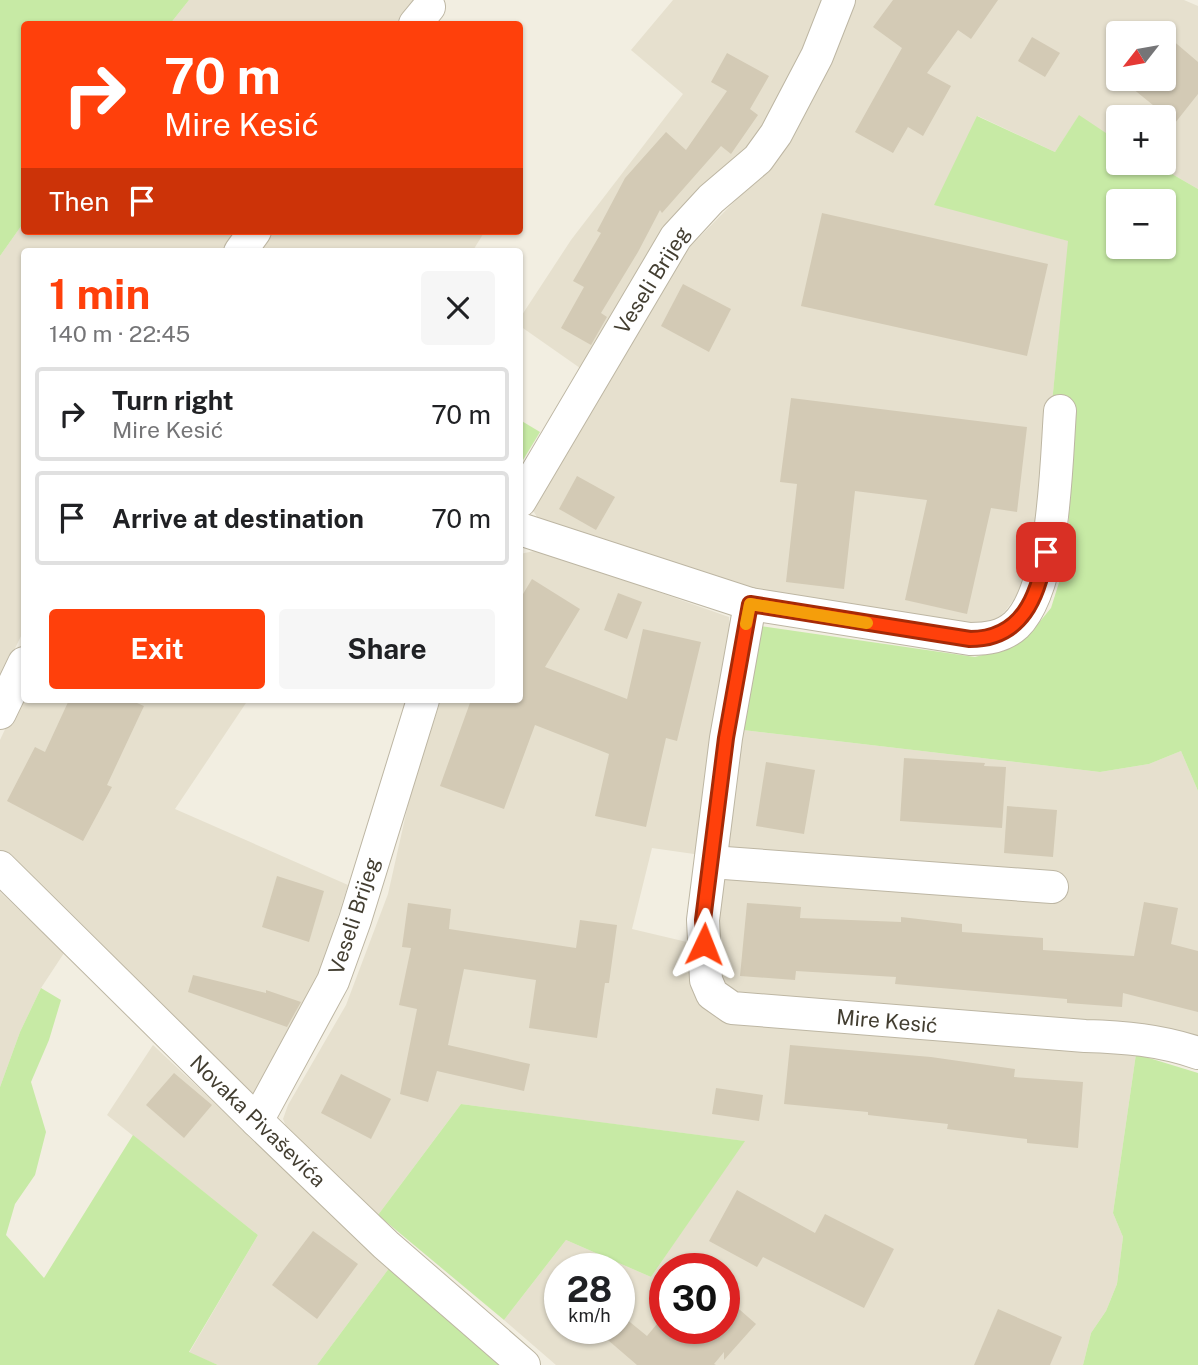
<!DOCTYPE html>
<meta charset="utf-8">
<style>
:root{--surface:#fff;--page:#f6f6f6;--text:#202124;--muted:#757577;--line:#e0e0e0;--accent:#ff400b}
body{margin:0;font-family:"Public Sans",sans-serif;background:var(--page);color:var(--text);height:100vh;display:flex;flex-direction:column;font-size:26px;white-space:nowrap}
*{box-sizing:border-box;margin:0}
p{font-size:23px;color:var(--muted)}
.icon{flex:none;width:38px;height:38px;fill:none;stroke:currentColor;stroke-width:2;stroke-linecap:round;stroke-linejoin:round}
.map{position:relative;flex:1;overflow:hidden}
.panel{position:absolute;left:21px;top:248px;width:502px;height:455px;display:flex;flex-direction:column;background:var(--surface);border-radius:7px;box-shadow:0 2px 5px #0004}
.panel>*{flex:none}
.banner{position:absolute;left:21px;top:21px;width:502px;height:214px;border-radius:7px;box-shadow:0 2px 5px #0004;background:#ff400b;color:#fff;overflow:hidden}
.needle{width:46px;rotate:239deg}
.tools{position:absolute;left:1106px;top:21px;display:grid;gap:14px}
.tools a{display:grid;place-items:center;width:70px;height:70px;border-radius:7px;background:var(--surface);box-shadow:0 2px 5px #0004;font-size:35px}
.speed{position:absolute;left:544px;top:1253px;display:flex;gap:14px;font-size:35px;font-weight:700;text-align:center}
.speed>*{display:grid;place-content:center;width:91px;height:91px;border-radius:50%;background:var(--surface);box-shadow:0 2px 5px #0004;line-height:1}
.speed small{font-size:18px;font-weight:400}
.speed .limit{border:10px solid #d22;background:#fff;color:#111}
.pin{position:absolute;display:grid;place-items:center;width:60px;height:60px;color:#fff;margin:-30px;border-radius:14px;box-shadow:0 4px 10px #0006}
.me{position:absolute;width:77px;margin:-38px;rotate:2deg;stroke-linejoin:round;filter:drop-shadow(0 0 5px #0008)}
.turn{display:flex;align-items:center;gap:24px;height:147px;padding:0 28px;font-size:32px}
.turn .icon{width:91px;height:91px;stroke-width:2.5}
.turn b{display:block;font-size:49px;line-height:60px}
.then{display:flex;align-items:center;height:66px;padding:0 28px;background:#0003;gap:14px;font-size:26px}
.round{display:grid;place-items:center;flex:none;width:74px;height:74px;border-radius:7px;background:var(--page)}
.summary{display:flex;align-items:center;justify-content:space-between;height:119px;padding:0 28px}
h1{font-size:42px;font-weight:700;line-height:52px;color:var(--accent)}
.action{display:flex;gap:14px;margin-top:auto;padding:14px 28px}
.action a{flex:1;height:80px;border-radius:7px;background:var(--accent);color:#fff;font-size:28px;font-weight:700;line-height:80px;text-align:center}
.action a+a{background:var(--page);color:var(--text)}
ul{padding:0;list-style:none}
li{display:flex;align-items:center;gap:21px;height:94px;margin:0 14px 10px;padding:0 14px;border:4px solid var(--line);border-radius:7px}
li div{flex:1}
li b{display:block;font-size:26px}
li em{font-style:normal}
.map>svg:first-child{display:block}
.residential{fill:#e6e0ce;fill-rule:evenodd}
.green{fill:#c7eaa5;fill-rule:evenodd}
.building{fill:#d3cab5}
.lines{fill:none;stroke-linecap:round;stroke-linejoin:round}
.street-casing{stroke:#bdb6a3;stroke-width:34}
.street{stroke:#fff;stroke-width:32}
.route-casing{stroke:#a62a07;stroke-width:18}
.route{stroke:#ff400b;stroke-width:12}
.slow{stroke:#f59e0b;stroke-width:12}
.labels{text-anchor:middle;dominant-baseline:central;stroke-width:5;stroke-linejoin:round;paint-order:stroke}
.street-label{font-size:21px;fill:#433e31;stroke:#fff}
</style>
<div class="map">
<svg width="1198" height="1365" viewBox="0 0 1198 1365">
<rect width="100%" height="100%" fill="#f2eee1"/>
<g class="residential">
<path d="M 189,0 L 428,0 L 407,24 L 170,24 Z"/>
<path d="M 673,0 L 825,0 L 766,129 L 676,219 L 580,368 L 520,326 L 520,318 L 571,240 L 683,94 L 631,50 Z"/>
<path d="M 849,0 L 1184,0 L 1198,6 L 1198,189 L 1153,163 L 1164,163 L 1164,117 L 1118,117 L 1118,141 L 1079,116 L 1055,152 L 978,116 L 935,204 L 1069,241 L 1052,403 L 1030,566 L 1017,595 L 1006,610 L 998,619 L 980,628 L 745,593 L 539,520 L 532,509 L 679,258 L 781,154 L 811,95 ZM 1118,33 L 1164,33 L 1164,79 L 1118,79 Z"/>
<path d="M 24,222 L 24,231 L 242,231 L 228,252 L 24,252 L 24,630 L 0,679 L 0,256 Z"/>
<path d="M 274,231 L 485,231 L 472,252 L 267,252 L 261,248 Z"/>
<path d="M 539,550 L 729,617 L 729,643 L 701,855 L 652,848 L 632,929 L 687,942 L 691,972 L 701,1002 L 1136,1054 L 1113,1213 L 1123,1237 L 1117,1284 L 1106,1311 L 1091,1333 L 1083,1365 L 556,1365 L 504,1320 L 566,1240 L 651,1277 L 744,1141 L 461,1104 L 378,1215 L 288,1131 L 283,1119 L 288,1105 L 346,1005 L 388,894 L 412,787 L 441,700 L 520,700 L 520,554 ZM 560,1269 L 620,1269 L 620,1328 L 560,1328 ZM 665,1269 L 724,1269 L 724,1328 L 665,1328 Z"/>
<path d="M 24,689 L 24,700 L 248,700 L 175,809 L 348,885 L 318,979 L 275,1066 L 254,1094 L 0,852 L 0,740 Z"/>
<path d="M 743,730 L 1100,772 L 1149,764 L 1181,751 L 1198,791 L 1198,1043 L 736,1000 L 714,981 L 722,877 Z"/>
<path d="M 0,892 L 64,953 L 41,988 L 20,1032 L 0,1087 Z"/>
<path d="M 153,1045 L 390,1267 L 317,1365 L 218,1365 L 189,1353 L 258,1235 L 107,1115 Z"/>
</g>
<g class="green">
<path d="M 0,0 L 189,0 L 170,24 L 24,24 L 24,222 L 0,256 Z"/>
<path d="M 1079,115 L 1118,141 L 1118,163 L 1153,163 L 1198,189 L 1198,791 L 1181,751 L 1149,764 L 1100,772 L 743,730 L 761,626 L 975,657 L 1006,649 L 1028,636 L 1051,608 L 1067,557 L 1074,406 L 1052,403 L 1068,241 L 934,205 L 977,116 L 1055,152 ZM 1118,201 L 1164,201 L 1164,247 L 1118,247 Z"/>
<path d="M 520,420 L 540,432 L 520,465 Z"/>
<path d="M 41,988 L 61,1000 L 49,1040 L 31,1082 L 46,1132 L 35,1175 L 15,1204 L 6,1235 L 44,1278 L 133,1135 L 258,1235 L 189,1352 L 218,1365 L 0,1365 L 0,1087 L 20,1032 Z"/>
<path d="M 1136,1054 L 1198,1073 L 1198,1365 L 1083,1365 L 1091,1333 L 1106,1311 L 1117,1284 L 1123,1237 L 1113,1213 Z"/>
<path d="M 461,1104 L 745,1141 L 651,1277 L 566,1240 L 504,1320 L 378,1215 Z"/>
<path d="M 390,1267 L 501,1365 L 317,1365 Z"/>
</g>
<g class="building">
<path d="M 893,0 L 998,0 L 971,39 L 958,30 L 927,73 L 951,86 L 923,136 L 908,127 L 893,153 L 855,132 L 902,48 L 873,27 Z"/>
<path d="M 1164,33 L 1198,62 L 1198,94 L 1175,123 L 1121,79 L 1164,79 Z"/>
<path d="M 1032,37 L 1060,53 L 1045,77 L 1018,61 Z"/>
<path d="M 727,53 L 769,76 L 750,109 L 758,115 L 731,154 L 721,146 L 662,213 L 660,210 L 638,252 L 601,313 L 607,317 L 591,345 L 561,328 L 584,287 L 573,281 L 601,233 L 597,231 L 625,178 L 666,132 L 686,150 L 727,91 L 711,82 Z"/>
<path d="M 822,213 L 1048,264 L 1027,356 L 801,306 Z"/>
<path d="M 683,284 L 731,309 L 709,352 L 661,326 Z"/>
<path d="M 791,398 L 1027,427 L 1017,512 L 991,508 L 967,614 L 905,600 L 927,500 L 855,491 L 844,589 L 786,582 L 797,484 L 780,482 Z"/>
<path d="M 577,476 L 615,497 L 596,530 L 559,509 Z"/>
<path d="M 532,579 L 580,609 L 545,667 L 627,699 L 643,629 L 701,642 L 677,741 L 666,738 L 646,827 L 595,816 L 609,754 L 535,725 L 504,809 L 440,786 L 471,700 L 520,700 L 520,599 Z"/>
<path d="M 618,593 L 642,602 L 627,639 L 604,630 Z"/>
<path d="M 69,700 L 130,700 L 144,706 L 107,785 L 112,787 L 83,841 L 7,801 L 35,747 L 45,752 Z"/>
<path d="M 904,758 L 985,763 L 984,766 L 1006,767 L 1002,828 L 900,821 Z"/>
<path d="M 766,762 L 815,770 L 804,834 L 756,826 Z"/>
<path d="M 1007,806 L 1057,810 L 1053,857 L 1004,853 Z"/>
<path d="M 277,876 L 324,891 L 309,942 L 262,927 Z"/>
<path d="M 1144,902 L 1178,908 L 1171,944 L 1198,951 L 1198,1012 L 1123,993 L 1122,1007 L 1067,1003 L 1067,999 L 895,984 L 896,977 L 796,971 L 795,980 L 740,976 L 747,903 L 801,907 L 800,918 L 901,922 L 901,917 L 962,924 L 962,932 L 1043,938 L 1043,950 L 1134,956 Z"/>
<path d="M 408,903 L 451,909 L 449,929 L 576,948 L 580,920 L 617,925 L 609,983 L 605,983 L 597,1038 L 529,1028 L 536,980 L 464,969 L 448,1045 L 530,1064 L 524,1091 L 437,1071 L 428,1102 L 400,1094 L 417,1009 L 399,1005 L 411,948 L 402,947 Z"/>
<path d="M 193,975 L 266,993 L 266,990 L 301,1002 L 287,1027 L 188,992 Z"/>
<path d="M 790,1045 L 931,1057 L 1015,1069 L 1014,1077 L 1083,1082 L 1078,1148 L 1027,1143 L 1027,1139 L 947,1129 L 948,1124 L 868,1115 L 868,1112 L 784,1104 Z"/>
<path d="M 174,1073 L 212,1105 L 184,1138 L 146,1105 Z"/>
<path d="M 341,1074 L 391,1099 L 371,1139 L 321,1113 Z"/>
<path d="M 716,1088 L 763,1095 L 759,1121 L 712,1114 Z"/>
<path d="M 737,1190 L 815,1233 L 825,1214 L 894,1249 L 864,1308 L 763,1257 L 757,1267 L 709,1241 Z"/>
<path d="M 313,1231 L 358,1264 L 317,1319 L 272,1285 Z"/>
<path d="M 724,1296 L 756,1324 L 724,1360 L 724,1352 L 714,1364 L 716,1365 L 637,1365 L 594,1328 L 620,1328 L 620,1314 L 647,1336 L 662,1318 L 665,1321 L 665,1328 L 674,1328 L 692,1344 L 706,1328 L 724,1328 Z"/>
<path d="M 998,1309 L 1062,1337 L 1050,1365 L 974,1365 Z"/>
</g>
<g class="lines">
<defs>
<g id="street">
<path d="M 415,24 L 429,7"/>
<path d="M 240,252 L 255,231"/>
<path d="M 520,501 L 676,237 L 711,199 L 758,159 L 776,134 L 817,56 L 839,0"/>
<path d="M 520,529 L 750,604 L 726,738 L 703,920 L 706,980 L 712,994 L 732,1008 L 1085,1036 C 1124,1037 1160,1040 1198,1053"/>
<path d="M 750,604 L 970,639 C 987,639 1003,637 1016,625 C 1055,587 1056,465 1060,411"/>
<path d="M 0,713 L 24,663"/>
<path d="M 711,862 L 1052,887"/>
<path d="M 0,867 L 257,1121 L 386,1245 L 524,1365"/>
<path d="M 257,1121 L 333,981 L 355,920 L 423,700"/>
</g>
</defs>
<use href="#street" class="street-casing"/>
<use href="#street" class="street"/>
</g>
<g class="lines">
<defs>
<path id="route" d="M 704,944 L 703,920 L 726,738 L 750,604 L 970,639 C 1022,639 1038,597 1046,552"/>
</defs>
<use href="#route" class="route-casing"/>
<use href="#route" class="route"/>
<path class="slow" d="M 746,624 L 750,604 L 867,623"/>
</g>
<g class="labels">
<g class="street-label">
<text transform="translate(652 280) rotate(-58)">Veseli Brijeg</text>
<text transform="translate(354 916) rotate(-72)">Veseli Brijeg</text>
<text transform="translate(887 1021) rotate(5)">Mire Kesić</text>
<text transform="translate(258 1121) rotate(44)">Novaka Pivaševića</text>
</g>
</g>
</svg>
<div class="tools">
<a><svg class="needle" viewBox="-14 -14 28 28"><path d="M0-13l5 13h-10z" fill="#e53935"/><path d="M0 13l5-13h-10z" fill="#757577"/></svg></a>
<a>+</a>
<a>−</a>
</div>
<div class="speed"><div>28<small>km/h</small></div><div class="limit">30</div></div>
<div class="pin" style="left:1046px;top:552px;background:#d93025"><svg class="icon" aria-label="arrive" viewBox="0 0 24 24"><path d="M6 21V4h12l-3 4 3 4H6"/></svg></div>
<svg class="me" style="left:704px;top:944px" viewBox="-20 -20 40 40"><path d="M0-17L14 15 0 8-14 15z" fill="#ff400b" stroke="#fff" stroke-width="4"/></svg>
<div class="banner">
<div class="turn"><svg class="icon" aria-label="right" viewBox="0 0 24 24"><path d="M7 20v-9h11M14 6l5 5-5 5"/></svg><div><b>70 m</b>Mire Kesić</div></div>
<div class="then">Then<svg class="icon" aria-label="arrive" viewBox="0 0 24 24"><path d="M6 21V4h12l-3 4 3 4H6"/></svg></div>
</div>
<section class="panel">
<div class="summary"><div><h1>1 min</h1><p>140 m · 22:45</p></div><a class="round"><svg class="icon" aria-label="close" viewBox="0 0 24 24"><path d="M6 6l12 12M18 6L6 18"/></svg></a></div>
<ul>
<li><svg class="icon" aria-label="right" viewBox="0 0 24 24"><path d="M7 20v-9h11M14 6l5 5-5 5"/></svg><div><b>Turn right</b><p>Mire Kesić</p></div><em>70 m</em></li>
<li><svg class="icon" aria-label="arrive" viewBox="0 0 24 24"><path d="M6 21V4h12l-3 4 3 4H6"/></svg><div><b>Arrive at destination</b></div><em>70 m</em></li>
</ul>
<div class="action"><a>Exit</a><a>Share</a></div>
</section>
</div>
